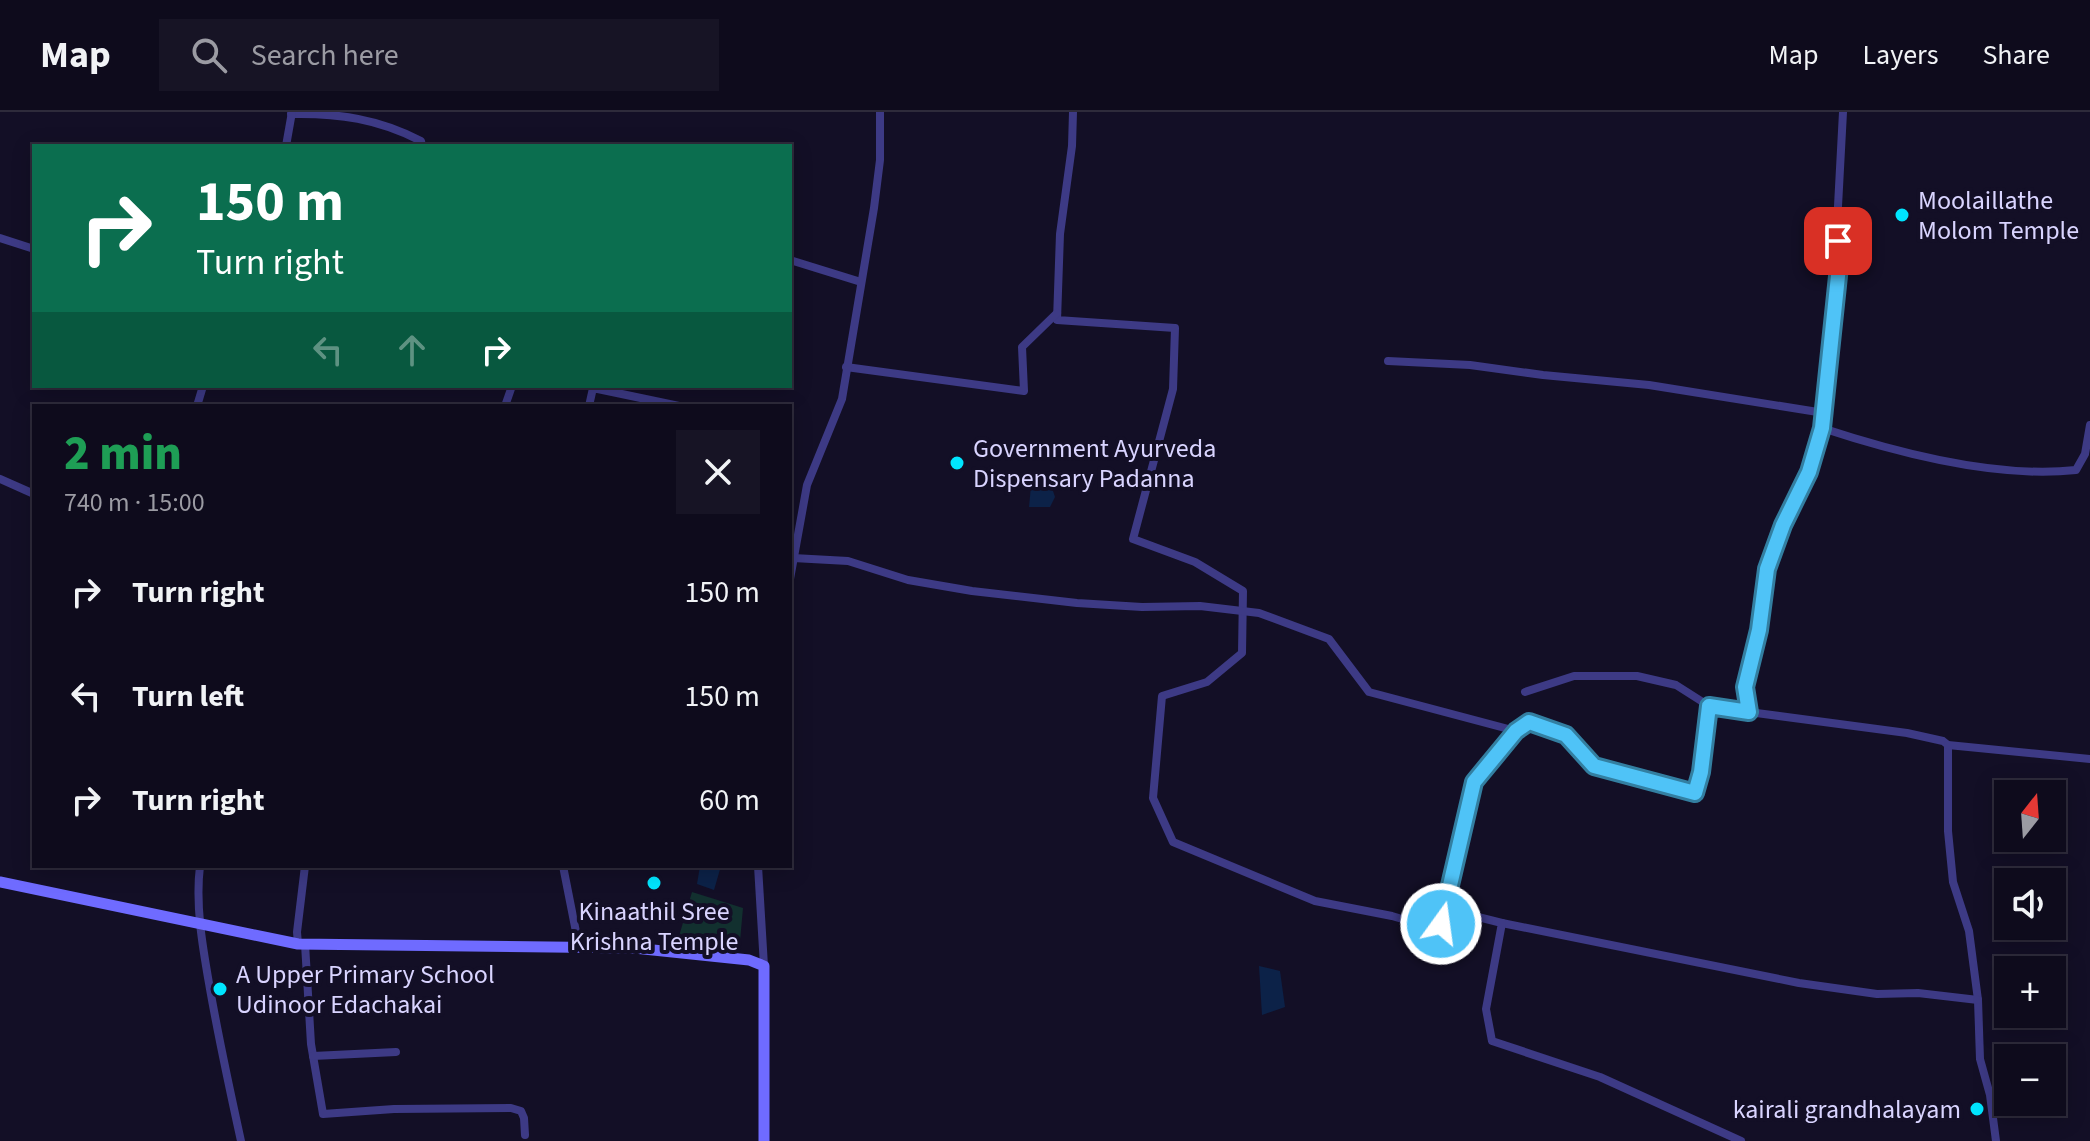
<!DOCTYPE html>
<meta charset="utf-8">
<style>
:root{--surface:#0e0b1c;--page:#171425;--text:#f1f3f6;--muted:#9b9ba3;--line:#2e2b3b}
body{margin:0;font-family:"Source Sans 3",sans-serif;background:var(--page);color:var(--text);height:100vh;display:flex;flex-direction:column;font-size:30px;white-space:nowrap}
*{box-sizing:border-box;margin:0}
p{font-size:26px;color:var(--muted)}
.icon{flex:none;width:44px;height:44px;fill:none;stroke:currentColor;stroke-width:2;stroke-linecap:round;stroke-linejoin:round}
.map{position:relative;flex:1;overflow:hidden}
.side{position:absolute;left:32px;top:292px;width:760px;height:464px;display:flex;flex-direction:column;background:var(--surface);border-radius:0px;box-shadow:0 4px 20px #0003,0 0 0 2px var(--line)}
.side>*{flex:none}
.banner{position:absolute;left:32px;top:32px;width:760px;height:244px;border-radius:0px;box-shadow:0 4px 20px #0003,0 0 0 2px var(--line);background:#0b6e4f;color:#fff;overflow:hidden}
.needle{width:52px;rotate:17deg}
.fabs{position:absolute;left:1994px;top:668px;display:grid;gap:16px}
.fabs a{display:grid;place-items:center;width:72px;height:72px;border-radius:0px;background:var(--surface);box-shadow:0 4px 20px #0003,0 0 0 2px var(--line);font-size:40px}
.pin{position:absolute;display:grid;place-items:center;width:68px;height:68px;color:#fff;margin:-34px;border-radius:16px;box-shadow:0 4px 12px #0006}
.me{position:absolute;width:88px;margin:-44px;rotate:14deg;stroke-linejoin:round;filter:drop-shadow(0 0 6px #0008)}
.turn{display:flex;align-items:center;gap:28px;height:168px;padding:0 32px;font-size:36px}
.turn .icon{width:104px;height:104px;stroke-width:2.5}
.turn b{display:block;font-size:56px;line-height:68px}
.lanes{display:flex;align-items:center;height:76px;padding:0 32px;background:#0003;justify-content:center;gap:40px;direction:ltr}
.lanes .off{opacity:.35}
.round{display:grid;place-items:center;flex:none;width:84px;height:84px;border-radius:0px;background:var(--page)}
.summary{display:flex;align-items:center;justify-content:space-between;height:136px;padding:0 32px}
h1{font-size:48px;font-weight:800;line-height:60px;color:#1e9e55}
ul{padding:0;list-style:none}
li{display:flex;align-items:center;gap:24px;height:104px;padding:0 32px}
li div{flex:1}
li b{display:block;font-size:30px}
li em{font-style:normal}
header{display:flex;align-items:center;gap:48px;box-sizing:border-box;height:112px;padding:0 40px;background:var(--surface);border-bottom:2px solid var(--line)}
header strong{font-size:38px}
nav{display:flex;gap:44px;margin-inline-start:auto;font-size:28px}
.search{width:560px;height:72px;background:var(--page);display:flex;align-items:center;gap:20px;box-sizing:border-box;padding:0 28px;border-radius:0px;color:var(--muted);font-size:30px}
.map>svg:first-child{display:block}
.green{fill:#12302f}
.water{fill:#0c2248}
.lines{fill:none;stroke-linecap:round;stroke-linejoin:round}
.minor{stroke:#3d3a85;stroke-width:8}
.secondary{stroke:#6f6bff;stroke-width:11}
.route-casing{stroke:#337fa1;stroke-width:20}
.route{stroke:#4fc3f7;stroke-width:14}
.poi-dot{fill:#00e5ff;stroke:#130f26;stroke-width:3}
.labels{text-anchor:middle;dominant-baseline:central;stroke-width:8;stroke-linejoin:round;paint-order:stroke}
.poi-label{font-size:26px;fill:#d9d4ff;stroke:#130f26;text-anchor:start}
</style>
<header>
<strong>Map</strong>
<div class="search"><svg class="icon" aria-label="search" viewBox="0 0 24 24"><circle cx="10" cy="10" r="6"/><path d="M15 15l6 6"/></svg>Search here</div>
<nav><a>Map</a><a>Layers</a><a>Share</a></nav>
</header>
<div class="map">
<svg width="2090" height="1029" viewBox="0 0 2090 1029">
<rect width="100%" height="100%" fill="#130f26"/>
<path class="green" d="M 692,780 L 743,796 L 739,840 L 708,838 L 677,831 Z"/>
<g class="water">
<path d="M 1051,373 L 1055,385 L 1050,395 L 1029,395 L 1031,374 Z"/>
<path d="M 700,754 L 721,754 L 714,778 L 697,772 Z"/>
<path d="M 1259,854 L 1280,859 L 1285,895 L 1262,903 Z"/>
</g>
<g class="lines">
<g class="minor">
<path d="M 1073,0 L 1072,34 L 1060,122 L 1057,208 L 1175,216 L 1173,277 L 1133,427 L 1195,450 L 1243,479 L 1242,541 L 1207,570 L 1162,584 L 1153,686 L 1173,730 L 1315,789 L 1392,804 L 1436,817 L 1441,812 L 1446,797"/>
<path d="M 1843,0 L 1837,113 L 1840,145 L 1822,316 L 1809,360 L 1783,413 L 1767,457 L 1759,518 L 1745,575 L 1749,600 L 1907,621 L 1943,629 L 1948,633 L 1948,719 L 1953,770 L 1969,819 L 1978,888 L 1980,947 L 1990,983 L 1996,1029"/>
<path d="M 291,2 C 338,1 379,7 421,29 L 422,34"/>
<path d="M 286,34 L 292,0"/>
<path d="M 0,126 L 34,137"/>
<path d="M 790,148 L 861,170"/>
<path d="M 1388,249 L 1470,253 L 1543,263 L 1649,273 L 1824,301"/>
<path d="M 846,255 L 1024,279 L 1022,235 L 1057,201"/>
<path d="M 197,294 L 203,274"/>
<path d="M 505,294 L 512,274"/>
<path d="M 589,294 L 593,276 L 679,294"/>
<path d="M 1822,316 C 1898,341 1996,367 2076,358 L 2085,342 L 2090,313"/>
<path d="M 0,367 L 34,382"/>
<path d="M 793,446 L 848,449 L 908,468 L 972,479 L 1077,491 L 1142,495 L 1200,494 L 1259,501 L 1329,527 L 1369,580 L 1516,619"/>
<path d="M 790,467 L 807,373 L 842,287 L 874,96 L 880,48 L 880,0"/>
<path d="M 1525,580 L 1574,564 L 1637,564 L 1676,573 L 1709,594"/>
<path d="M 1948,633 L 2090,647"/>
<path d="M 200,754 C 195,794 203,837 210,877 C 219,928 230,979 241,1029"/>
<path d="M 563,754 L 579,835"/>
<path d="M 758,754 L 764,854"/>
<path d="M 1502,811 L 1799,871 L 1877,882 L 1918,881 L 1978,888"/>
<path d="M 298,832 L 297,820 L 305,754"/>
<path d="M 305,832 L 311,932 L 323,1002 L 394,997 L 511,996 L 521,999 L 524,1006 L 525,1023"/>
<path d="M 313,944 L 396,940"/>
<path d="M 1741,1029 L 1600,965 L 1492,929 L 1486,897 L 1502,811 L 1446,797 L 1474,670 L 1516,619 L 1529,610 L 1566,623 L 1594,654 L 1695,681 L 1701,660 L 1709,594 L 1749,600"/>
</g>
<path class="secondary" d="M 0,770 L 298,832 L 634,836 L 749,848 L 764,854 L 764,1029"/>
</g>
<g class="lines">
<defs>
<path id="route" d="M 1441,812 L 1474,670 L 1516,619 L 1529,610 L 1566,623 L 1594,654 L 1695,681 L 1701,660 L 1709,594 L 1749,600 L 1745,575 L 1759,518 L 1767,457 L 1783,413 L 1809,360 L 1822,316 L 1840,145 L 1838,129"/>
</defs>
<use href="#route" class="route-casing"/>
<use href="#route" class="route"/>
</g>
<g class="poi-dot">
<circle cx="1902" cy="103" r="8"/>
<circle cx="957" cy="351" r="8"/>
<circle cx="654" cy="771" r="8"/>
<circle cx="220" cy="877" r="8"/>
<circle cx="1977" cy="997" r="8"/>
</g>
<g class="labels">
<g class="poi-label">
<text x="1918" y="88">Moolaillathe<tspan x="1918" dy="30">Molom Temple</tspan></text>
<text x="973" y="336">Government Ayurveda<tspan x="973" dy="30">Dispensary Padanna</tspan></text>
<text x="654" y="799" text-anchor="middle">Kinaathil Sree<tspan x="654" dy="30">Krishna Temple</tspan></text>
<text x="236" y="862">A Upper Primary School<tspan x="236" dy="30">Udinoor Edachakai</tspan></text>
<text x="1961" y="997" text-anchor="end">kairali grandhalayam</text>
</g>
</g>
</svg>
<div class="fabs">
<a><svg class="needle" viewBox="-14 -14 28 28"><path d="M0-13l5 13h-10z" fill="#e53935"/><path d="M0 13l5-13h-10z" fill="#9b9ba3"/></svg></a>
<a><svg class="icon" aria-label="sound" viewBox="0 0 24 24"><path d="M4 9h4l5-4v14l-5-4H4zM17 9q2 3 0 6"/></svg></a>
<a>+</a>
<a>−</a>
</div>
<div class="pin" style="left:1838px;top:129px;background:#d93025"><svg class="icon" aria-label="arrive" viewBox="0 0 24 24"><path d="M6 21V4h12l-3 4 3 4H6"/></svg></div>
<svg class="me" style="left:1441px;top:812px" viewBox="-20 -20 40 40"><circle r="17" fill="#4fc3f7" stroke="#fff" stroke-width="3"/><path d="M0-11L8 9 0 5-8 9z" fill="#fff"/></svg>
<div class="banner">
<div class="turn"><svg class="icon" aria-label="right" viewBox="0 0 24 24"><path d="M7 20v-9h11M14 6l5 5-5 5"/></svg><div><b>150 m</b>Turn right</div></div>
<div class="lanes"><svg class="icon off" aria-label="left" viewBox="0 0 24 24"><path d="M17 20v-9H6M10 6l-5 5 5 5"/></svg><svg class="icon off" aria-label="ahead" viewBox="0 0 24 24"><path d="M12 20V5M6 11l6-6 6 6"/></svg><svg class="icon" aria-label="right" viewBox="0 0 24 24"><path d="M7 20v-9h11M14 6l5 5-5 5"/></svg></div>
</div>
<section class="side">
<div class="summary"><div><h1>2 min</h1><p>740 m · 15:00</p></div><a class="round"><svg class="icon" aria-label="close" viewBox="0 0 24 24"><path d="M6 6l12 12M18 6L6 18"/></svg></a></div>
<ul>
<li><svg class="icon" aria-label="right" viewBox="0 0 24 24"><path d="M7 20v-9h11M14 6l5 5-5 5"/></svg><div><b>Turn right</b></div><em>150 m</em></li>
<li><svg class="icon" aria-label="left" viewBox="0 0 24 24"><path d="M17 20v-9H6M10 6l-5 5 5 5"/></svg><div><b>Turn left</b></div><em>150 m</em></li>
<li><svg class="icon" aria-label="right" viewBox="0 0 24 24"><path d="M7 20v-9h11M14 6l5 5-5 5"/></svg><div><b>Turn right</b></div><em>60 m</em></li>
</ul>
</section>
</div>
